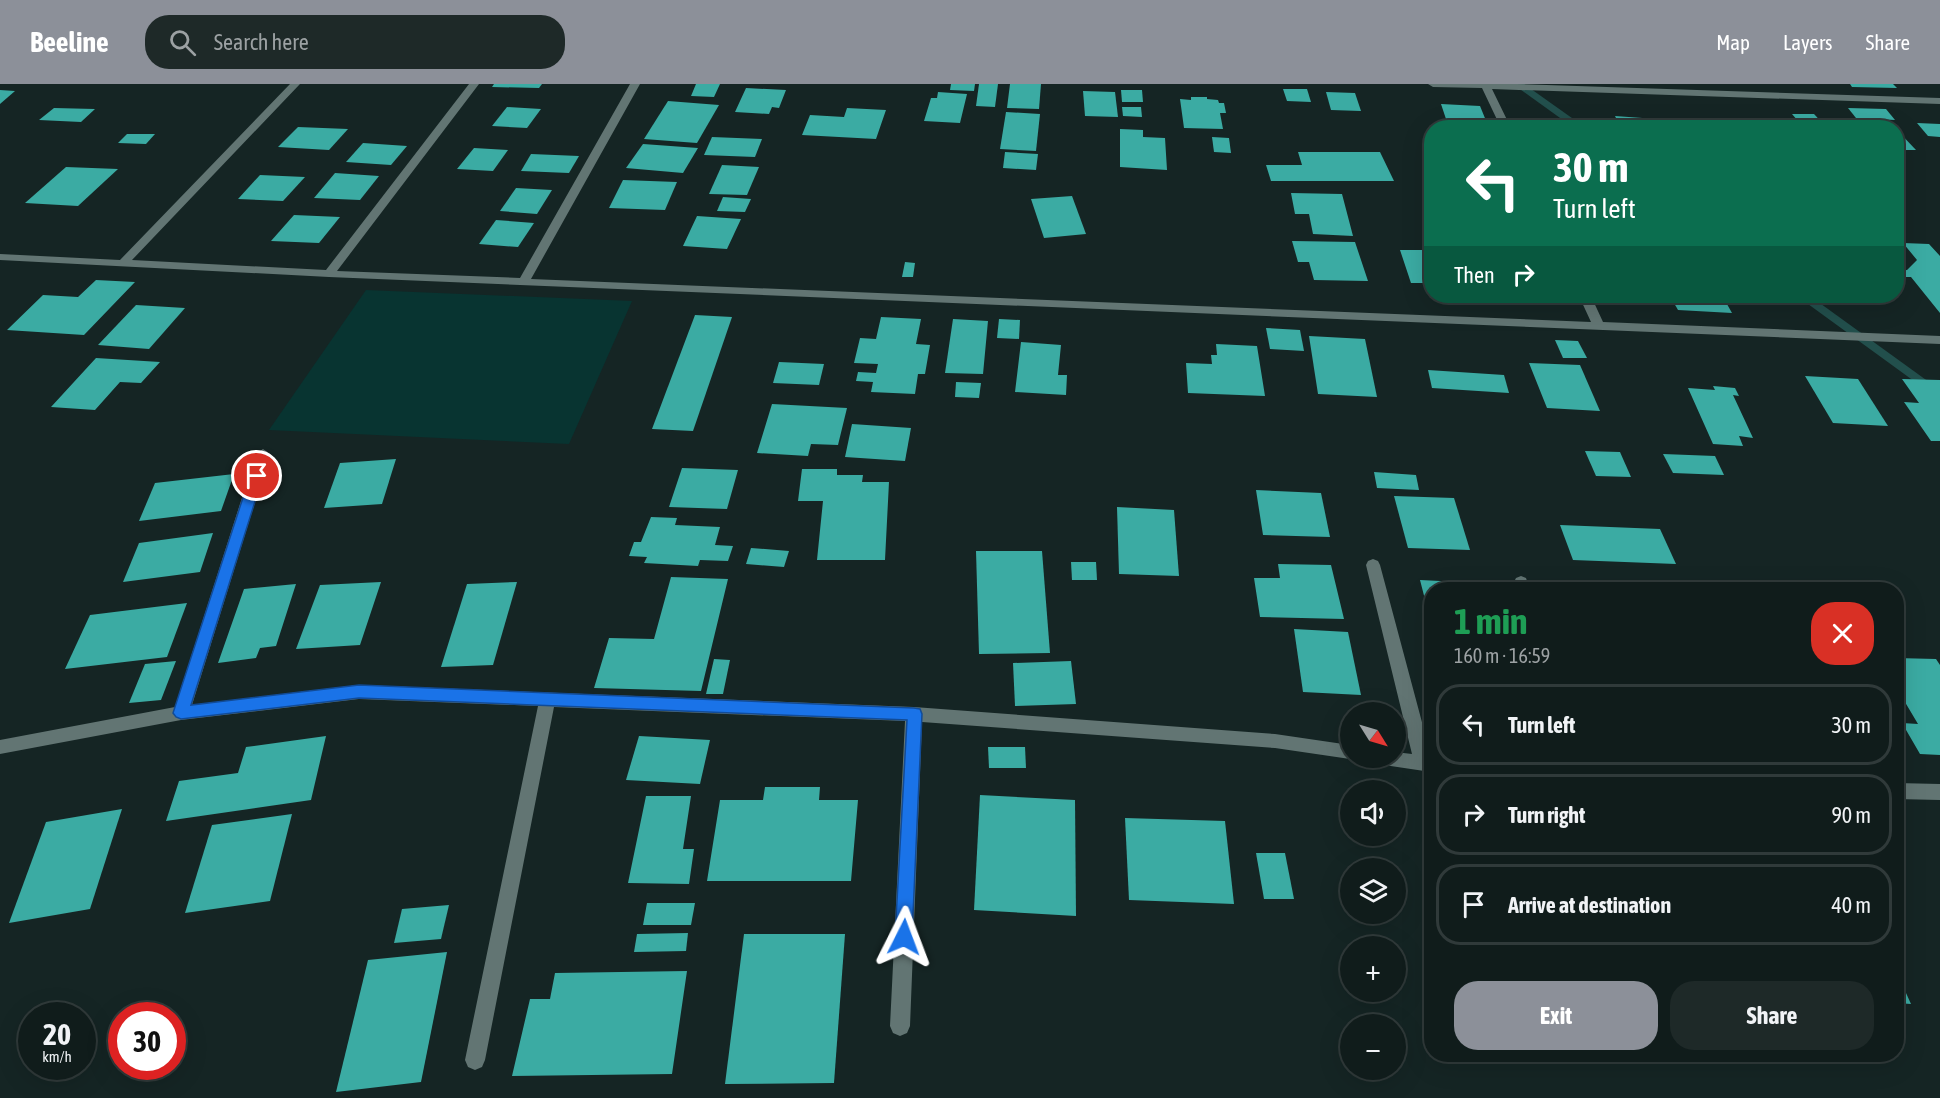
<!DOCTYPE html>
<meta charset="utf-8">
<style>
:root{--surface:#101c1b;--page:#1e2928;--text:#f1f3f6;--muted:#9ca1a3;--line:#303a3a;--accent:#8c9099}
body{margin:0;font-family:"Asap Condensed",sans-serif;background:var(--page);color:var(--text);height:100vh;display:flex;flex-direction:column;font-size:22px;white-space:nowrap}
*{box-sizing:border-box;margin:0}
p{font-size:20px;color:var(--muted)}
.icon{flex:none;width:33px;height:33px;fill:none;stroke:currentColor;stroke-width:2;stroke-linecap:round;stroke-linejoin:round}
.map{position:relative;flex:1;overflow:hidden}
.panel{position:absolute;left:1424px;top:498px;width:480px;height:480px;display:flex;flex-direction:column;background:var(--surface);border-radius:24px;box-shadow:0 6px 24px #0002,0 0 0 2px var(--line)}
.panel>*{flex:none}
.guide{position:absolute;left:1424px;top:36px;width:480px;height:183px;border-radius:24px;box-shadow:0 6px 24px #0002,0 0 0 2px var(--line);background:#0b6e4f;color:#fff;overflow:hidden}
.needle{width:39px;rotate:127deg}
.fabs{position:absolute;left:1340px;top:618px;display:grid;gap:12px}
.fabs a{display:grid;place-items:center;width:66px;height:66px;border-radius:50%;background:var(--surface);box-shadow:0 6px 24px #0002,0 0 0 2px var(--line);font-size:30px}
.speed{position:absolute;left:18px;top:918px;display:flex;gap:12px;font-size:30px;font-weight:700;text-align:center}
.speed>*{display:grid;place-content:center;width:78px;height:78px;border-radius:50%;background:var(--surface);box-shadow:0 6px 24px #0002,0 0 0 2px var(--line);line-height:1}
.speed small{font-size:15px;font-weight:400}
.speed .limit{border:9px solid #d22;background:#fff;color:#111}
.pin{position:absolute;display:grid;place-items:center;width:51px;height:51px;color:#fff;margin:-26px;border:3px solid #fff;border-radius:50%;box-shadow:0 2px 6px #0007}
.me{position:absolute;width:66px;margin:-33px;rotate:3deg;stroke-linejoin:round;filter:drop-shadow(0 0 4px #0008)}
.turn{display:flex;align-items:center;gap:21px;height:126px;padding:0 30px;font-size:27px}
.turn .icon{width:78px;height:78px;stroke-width:2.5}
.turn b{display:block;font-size:42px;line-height:51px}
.then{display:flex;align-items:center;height:57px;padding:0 30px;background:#0003;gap:12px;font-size:22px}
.round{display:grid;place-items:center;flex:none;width:63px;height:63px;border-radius:24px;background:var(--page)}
.summary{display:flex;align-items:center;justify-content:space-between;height:102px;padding:0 30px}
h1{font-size:36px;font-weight:700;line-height:45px;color:#1e9e55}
.primary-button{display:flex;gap:12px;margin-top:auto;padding:12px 30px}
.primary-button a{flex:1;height:69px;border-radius:24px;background:var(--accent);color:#fff;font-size:24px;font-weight:700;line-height:69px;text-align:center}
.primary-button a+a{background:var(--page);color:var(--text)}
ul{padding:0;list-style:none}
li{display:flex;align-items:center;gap:18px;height:81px;margin:0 12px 9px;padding:0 18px;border:3px solid var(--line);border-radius:24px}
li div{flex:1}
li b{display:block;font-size:22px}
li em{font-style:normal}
header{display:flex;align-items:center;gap:36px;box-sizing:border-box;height:84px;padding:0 30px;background:var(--accent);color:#fff}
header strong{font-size:28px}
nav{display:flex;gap:33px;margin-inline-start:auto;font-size:21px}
.search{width:420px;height:54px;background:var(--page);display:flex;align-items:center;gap:15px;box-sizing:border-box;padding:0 21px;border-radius:24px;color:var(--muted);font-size:22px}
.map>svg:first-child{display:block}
.green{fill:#083431}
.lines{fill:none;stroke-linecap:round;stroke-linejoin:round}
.stream{fill:#224f4c;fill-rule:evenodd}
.building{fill:#3baba3}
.minor{fill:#627573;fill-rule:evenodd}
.route{fill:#1a73e8;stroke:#114b97;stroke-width:1.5}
</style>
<header>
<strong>Beeline</strong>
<div class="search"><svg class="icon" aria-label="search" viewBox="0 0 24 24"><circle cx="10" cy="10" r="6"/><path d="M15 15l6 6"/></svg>Search here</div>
<nav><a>Map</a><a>Layers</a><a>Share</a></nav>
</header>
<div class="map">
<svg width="1940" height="1014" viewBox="0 0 1940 1014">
<rect width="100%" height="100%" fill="#152524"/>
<path class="green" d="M 366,206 L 632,217 L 569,360 L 269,346 Z"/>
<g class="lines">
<g class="stream">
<path d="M 1513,0 L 1524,0 L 1586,44 L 1574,44 Z"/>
<path d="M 1797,212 L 1810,212 L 1940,306 L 1940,316 Z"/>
</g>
</g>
<g class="building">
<path d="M 494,0 L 542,0 L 539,4 L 492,3 Z"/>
<path d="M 696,0 L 720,0 L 714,13 L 691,12 Z"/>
<path d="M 951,0 L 975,0 L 974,7 L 950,6 Z"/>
<path d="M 979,0 L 998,0 L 995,23 L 976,22 Z"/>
<path d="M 1010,0 L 1041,0 L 1039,25 L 1007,24 Z"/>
<path d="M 1850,0 L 1893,0 L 1897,4 L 1852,3 Z"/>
<path d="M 746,4 L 786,6 L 779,24 L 772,23 L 769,30 L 735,28 Z"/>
<path d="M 1283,5 L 1307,5 L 1311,18 L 1287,17 Z"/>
<path d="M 0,6 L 15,7 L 0,20 Z"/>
<path d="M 1121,6 L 1142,6 L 1143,18 L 1122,18 Z"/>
<path d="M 1083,7 L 1115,8 L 1118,33 L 1085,32 Z"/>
<path d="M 938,8 L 967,10 L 960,39 L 924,37 L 931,14 L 937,14 Z"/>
<path d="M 1326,8 L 1355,9 L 1361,27 L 1331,26 Z"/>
<path d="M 1191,13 L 1207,13 L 1207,15 L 1218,16 L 1219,19 L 1224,19 L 1226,29 L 1220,29 L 1223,45 L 1184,44 L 1180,15 L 1191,16 Z"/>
<path d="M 668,17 L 719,21 L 697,59 L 644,55 Z"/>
<path d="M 1441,20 L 1480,22 L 1489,44 L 1449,44 Z"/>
<path d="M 507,23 L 541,25 L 527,44 L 492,42 Z"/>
<path d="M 1122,23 L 1141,23 L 1142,33 L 1123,32 Z"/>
<path d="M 54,24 L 95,25 L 81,38 L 39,36 Z"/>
<path d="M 847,24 L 886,26 L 876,55 L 802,51 L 810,31 L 844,33 Z"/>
<path d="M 1848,24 L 1886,25 L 1895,36 L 1856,34 Z"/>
<path d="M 1006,28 L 1040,30 L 1036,67 L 1000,65 Z"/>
<path d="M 1792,30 L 1814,30 L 1827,44 L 1804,44 Z"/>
<path d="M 1615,32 L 1656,35 L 1660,44 L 1611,44 L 1607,36 L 1617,36 Z"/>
<path d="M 1854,38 L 1891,39 L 1895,44 L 1859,44 Z"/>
<path d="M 1917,39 L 1940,40 L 1940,53 L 1928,52 Z"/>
<path d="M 298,43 L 348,45 L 329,66 L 278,63 Z"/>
<path d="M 1120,45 L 1143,46 L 1143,53 L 1165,54 L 1167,86 L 1120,83 Z"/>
<path d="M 1896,45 L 1916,66 L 1896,66 Z"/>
<path d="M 127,50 L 155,50 L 146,60 L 118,59 Z"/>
<path d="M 712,53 L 762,55 L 755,73 L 704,71 Z"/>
<path d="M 1212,53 L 1229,54 L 1231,69 L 1214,68 Z"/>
<path d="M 363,59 L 407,62 L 391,81 L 346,78 Z"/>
<path d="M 643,60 L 698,64 L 683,89 L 626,84 Z"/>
<path d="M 474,64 L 508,66 L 493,87 L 457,85 Z"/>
<path d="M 1005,68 L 1038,70 L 1036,86 L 1003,84 Z"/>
<path d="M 1298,68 L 1380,68 L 1394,97 L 1271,97 L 1266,81 L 1302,81 Z"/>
<path d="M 531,70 L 579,72 L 569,89 L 521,87 Z"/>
<path d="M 722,81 L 759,83 L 747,111 L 709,110 Z"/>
<path d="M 66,83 L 118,85 L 78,122 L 25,119 Z"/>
<path d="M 335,89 L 379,92 L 360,116 L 314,114 Z"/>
<path d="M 260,91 L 305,93 L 283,117 L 238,115 Z"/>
<path d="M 623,96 L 677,98 L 665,126 L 609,124 Z"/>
<path d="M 516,104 L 552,106 L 537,130 L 500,127 Z"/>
<path d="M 1291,109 L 1342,110 L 1353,152 L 1313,150 L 1309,130 L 1295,130 Z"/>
<path d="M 1072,112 L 1086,150 L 1044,154 L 1031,115 Z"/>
<path d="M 723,113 L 751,115 L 745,128 L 717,127 Z"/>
<path d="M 294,131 L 340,133 L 319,159 L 271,157 Z"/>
<path d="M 697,132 L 741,135 L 727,165 L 683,162 Z"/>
<path d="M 496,136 L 534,139 L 518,163 L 479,160 Z"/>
<path d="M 1292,157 L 1355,158 L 1368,197 L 1314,196 L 1309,178 L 1298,178 Z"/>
<path d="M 1903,159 L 1929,160 L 1940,172 L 1940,229 L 1911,193 L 1901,193 L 1896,187 L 1907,186 L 1917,176 Z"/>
<path d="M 1400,166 L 1431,166 L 1431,199 L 1411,199 Z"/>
<path d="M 905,178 L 915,179 L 913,193 L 902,193 Z"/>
<path d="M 96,196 L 135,198 L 84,251 L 7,246 L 43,211 L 78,213 Z"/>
<path d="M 1670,212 L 1723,213 L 1732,229 L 1678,226 Z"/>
<path d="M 136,221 L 185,224 L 149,265 L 98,261 Z"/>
<path d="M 695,231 L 732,233 L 693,347 L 652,345 Z"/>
<path d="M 881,233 L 921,235 L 916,260 L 930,261 L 925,290 L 918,290 L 915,310 L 871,308 L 873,298 L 856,297 L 858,288 L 876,289 L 878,280 L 854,279 L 860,254 L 876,255 Z"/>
<path d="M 953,235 L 988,237 L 983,290 L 945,289 Z"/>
<path d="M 999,235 L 1020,236 L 1019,255 L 997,254 Z"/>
<path d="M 1266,244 L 1300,246 L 1304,267 L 1270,265 Z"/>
<path d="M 1309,252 L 1365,255 L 1377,313 L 1318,310 Z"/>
<path d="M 1555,256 L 1578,257 L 1587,274 L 1563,274 Z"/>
<path d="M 1021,258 L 1061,261 L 1058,291 L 1067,291 L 1066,311 L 1015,308 Z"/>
<path d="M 1216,260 L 1257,262 L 1265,312 L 1188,309 L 1186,279 L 1212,280 L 1211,271 L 1217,271 Z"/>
<path d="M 96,274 L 160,278 L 141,299 L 120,298 L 95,326 L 51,323 Z"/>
<path d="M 779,278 L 824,280 L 819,301 L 773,299 Z"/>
<path d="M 1529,279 L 1580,281 L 1600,327 L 1547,324 Z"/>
<path d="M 1428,286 L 1504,291 L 1509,309 L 1432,304 Z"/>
<path d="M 1805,292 L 1858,295 L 1888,342 L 1833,339 Z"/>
<path d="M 1902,295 L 1940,296 L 1940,357 L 1931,357 L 1904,318 L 1919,319 Z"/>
<path d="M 956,298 L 981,299 L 979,314 L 955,313 Z"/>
<path d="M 1713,302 L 1735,304 L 1739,312 L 1733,311 L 1753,354 L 1739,352 L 1743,362 L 1713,360 L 1688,304 L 1715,306 Z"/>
<path d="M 772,320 L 847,324 L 838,361 L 811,360 L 808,372 L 757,369 Z"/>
<path d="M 852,340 L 911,344 L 905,377 L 845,373 Z"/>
<path d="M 1585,367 L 1620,368 L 1631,393 L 1596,392 Z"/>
<path d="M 1663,370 L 1715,372 L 1724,391 L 1673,389 Z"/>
<path d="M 396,375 L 382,420 L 324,424 L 340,379 Z"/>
<path d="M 682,384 L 738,386 L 727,425 L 669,423 Z"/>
<path d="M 802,385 L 837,385 L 837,391 L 863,391 L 862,398 L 889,398 L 885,476 L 817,476 L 823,417 L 798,417 Z"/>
<path d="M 1374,388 L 1416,391 L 1419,406 L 1377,404 Z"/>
<path d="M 234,390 L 221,427 L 139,437 L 155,399 Z"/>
<path d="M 1256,406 L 1321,409 L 1330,453 L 1263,451 Z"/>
<path d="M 1394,412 L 1454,414 L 1470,466 L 1408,464 Z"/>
<path d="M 1117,423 L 1174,426 L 1179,492 L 1119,490 Z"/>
<path d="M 651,433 L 677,434 L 675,441 L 720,443 L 715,461 L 733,462 L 728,477 L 700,476 L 698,482 L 644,479 L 647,473 L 629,472 L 634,458 L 641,458 Z"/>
<path d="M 1560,441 L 1660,445 L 1676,480 L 1573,476 Z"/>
<path d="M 213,449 L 200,488 L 123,498 L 139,459 Z"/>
<path d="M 751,464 L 789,467 L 784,483 L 746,480 Z"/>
<path d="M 976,467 L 1042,467 L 1050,569 L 979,570 Z"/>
<path d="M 1071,478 L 1096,478 L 1097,496 L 1072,496 Z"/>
<path d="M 1278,480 L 1331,481 L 1344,535 L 1260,533 L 1254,494 L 1280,494 Z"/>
<path d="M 671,493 L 728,495 L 701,607 L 594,604 L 609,554 L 654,555 Z"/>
<path d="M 1420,496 L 1482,499 L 1484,506 L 1431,506 L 1430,535 Z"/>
<path d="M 381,498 L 360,561 L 296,565 L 320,501 Z"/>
<path d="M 517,498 L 493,581 L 441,583 L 467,500 Z"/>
<path d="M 296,500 L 276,562 L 260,564 L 256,574 L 218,579 L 244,505 Z"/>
<path d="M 187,519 L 167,573 L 65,585 L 90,531 Z"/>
<path d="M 1294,545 L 1348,548 L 1361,611 L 1303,608 Z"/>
<path d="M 1896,574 L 1936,575 L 1940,581 L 1940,671 L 1920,670 L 1902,639 L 1918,640 L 1896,603 Z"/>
<path d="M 714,575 L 730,576 L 723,610 L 706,610 Z"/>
<path d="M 176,577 L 161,616 L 129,619 L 145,580 Z"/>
<path d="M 1071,577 L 1076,620 L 1015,622 L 1013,579 Z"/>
<path d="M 326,652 L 311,716 L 166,737 L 179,697 L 238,689 L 246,663 Z"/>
<path d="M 639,652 L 710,656 L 700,700 L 626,696 Z"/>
<path d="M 988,663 L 1025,663 L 1026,684 L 989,684 Z"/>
<path d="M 765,703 L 820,703 L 819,716 L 858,716 L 851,797 L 707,797 L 720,716 L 763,716 Z"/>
<path d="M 980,711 L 1075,716 L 1076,832 L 974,826 Z"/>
<path d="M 646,712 L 691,712 L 683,765 L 694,765 L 689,800 L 628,799 Z"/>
<path d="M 122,725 L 90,825 L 9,839 L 46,738 Z"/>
<path d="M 292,730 L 270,817 L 185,829 L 212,741 Z"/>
<path d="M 1125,734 L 1225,737 L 1234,820 L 1129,816 Z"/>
<path d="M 1256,769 L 1285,769 L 1294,815 L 1264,815 Z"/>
<path d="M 647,819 L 695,819 L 691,841 L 643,841 Z"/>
<path d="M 449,821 L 441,855 L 394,859 L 402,825 Z"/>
<path d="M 688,849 L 686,867 L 634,868 L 637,850 Z"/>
<path d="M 744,850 L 845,850 L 834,999 L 725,1000 Z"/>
<path d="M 447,868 L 421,998 L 336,1008 L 368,876 Z"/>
<path d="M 687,887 L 672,990 L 512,992 L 530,915 L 550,915 L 555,889 Z"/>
<path d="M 1896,887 L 1911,920 L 1896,919 Z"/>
</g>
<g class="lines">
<g class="minor">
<path d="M 290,0 L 300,0 L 132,176 L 326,186 L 469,0 L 479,0 L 337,187 L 520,194 L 630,0 L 640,0 L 531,195 L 1591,238 L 1579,212 L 1591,212 L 1603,238 L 1940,252 L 1940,260 L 329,193 L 0,176 L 0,170 L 120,176 Z"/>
<path d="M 1428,0 L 1517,0 L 1940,14 L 1940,20 L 1492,5 L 1511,44 L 1501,44 L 1482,4 L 1433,3 Z"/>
<path d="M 263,365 L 270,370 L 192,621 L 359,601 L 914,623 L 1275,650 L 1350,661 L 1350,674 L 1355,674 L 1350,675 L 1275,664 L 922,638 L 910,942 L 907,949 L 900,952 L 893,949 L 890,942 L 905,637 L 554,623 L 485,976 L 482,983 L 475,986 L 468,983 L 465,976 L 538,622 L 359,615 L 181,636 L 0,670 L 0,656 L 175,623 L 256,370 Z"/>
<path d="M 1373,475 L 1378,477 L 1380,481 L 1431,672 L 1431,688 L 1384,681 L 1378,679 L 1376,674 L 1395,674 L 1395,668 L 1412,670 L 1366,481 L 1368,477 Z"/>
<path d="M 1521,492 L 1526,494 L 1530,506 L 1515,506 L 1514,498 L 1516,494 Z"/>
<path d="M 1896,699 L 1940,700 L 1940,716 L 1896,715 Z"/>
</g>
</g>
<path class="route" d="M 257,387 L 263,392 L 191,621 L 359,601 L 914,624 L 920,625 L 922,630 L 912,853 L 910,859 L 904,862 L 898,859 L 895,853 L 907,636 L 359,614 L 181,635 L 176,633 L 173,629 L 250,392 Z"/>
</svg>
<div class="fabs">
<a><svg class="needle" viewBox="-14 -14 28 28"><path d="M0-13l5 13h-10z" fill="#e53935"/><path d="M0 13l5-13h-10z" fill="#9ca1a3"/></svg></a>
<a><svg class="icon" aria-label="sound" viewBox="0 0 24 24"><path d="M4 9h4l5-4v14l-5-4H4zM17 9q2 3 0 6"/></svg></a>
<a><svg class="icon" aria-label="layers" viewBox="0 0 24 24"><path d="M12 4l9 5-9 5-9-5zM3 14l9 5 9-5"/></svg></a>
<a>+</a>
<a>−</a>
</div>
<div class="speed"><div>20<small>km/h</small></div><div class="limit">30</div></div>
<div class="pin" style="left:257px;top:392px;background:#d93025"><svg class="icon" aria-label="arrive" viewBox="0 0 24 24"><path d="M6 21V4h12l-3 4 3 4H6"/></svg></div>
<svg class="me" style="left:904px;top:853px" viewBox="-20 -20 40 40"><path d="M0-17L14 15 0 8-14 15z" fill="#1a73e8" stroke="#fff" stroke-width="4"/></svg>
<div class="guide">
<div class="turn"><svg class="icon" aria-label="left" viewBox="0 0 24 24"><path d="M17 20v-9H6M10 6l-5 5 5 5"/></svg><div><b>30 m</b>Turn left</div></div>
<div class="then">Then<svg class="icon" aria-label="right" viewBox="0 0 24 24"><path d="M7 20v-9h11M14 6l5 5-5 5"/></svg></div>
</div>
<section class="panel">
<div class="summary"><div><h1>1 min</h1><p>160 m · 16:59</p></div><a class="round" style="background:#d93025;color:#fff"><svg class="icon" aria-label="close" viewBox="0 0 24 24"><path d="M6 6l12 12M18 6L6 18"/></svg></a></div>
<ul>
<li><svg class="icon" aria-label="left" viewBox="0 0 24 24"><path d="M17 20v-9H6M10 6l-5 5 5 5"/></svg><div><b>Turn left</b></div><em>30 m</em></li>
<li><svg class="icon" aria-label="right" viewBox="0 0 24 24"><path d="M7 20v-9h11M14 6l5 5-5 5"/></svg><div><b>Turn right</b></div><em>90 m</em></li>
<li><svg class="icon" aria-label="arrive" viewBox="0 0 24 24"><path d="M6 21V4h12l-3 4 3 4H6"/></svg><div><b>Arrive at destination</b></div><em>40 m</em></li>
</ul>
<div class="primary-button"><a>Exit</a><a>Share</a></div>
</section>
</div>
